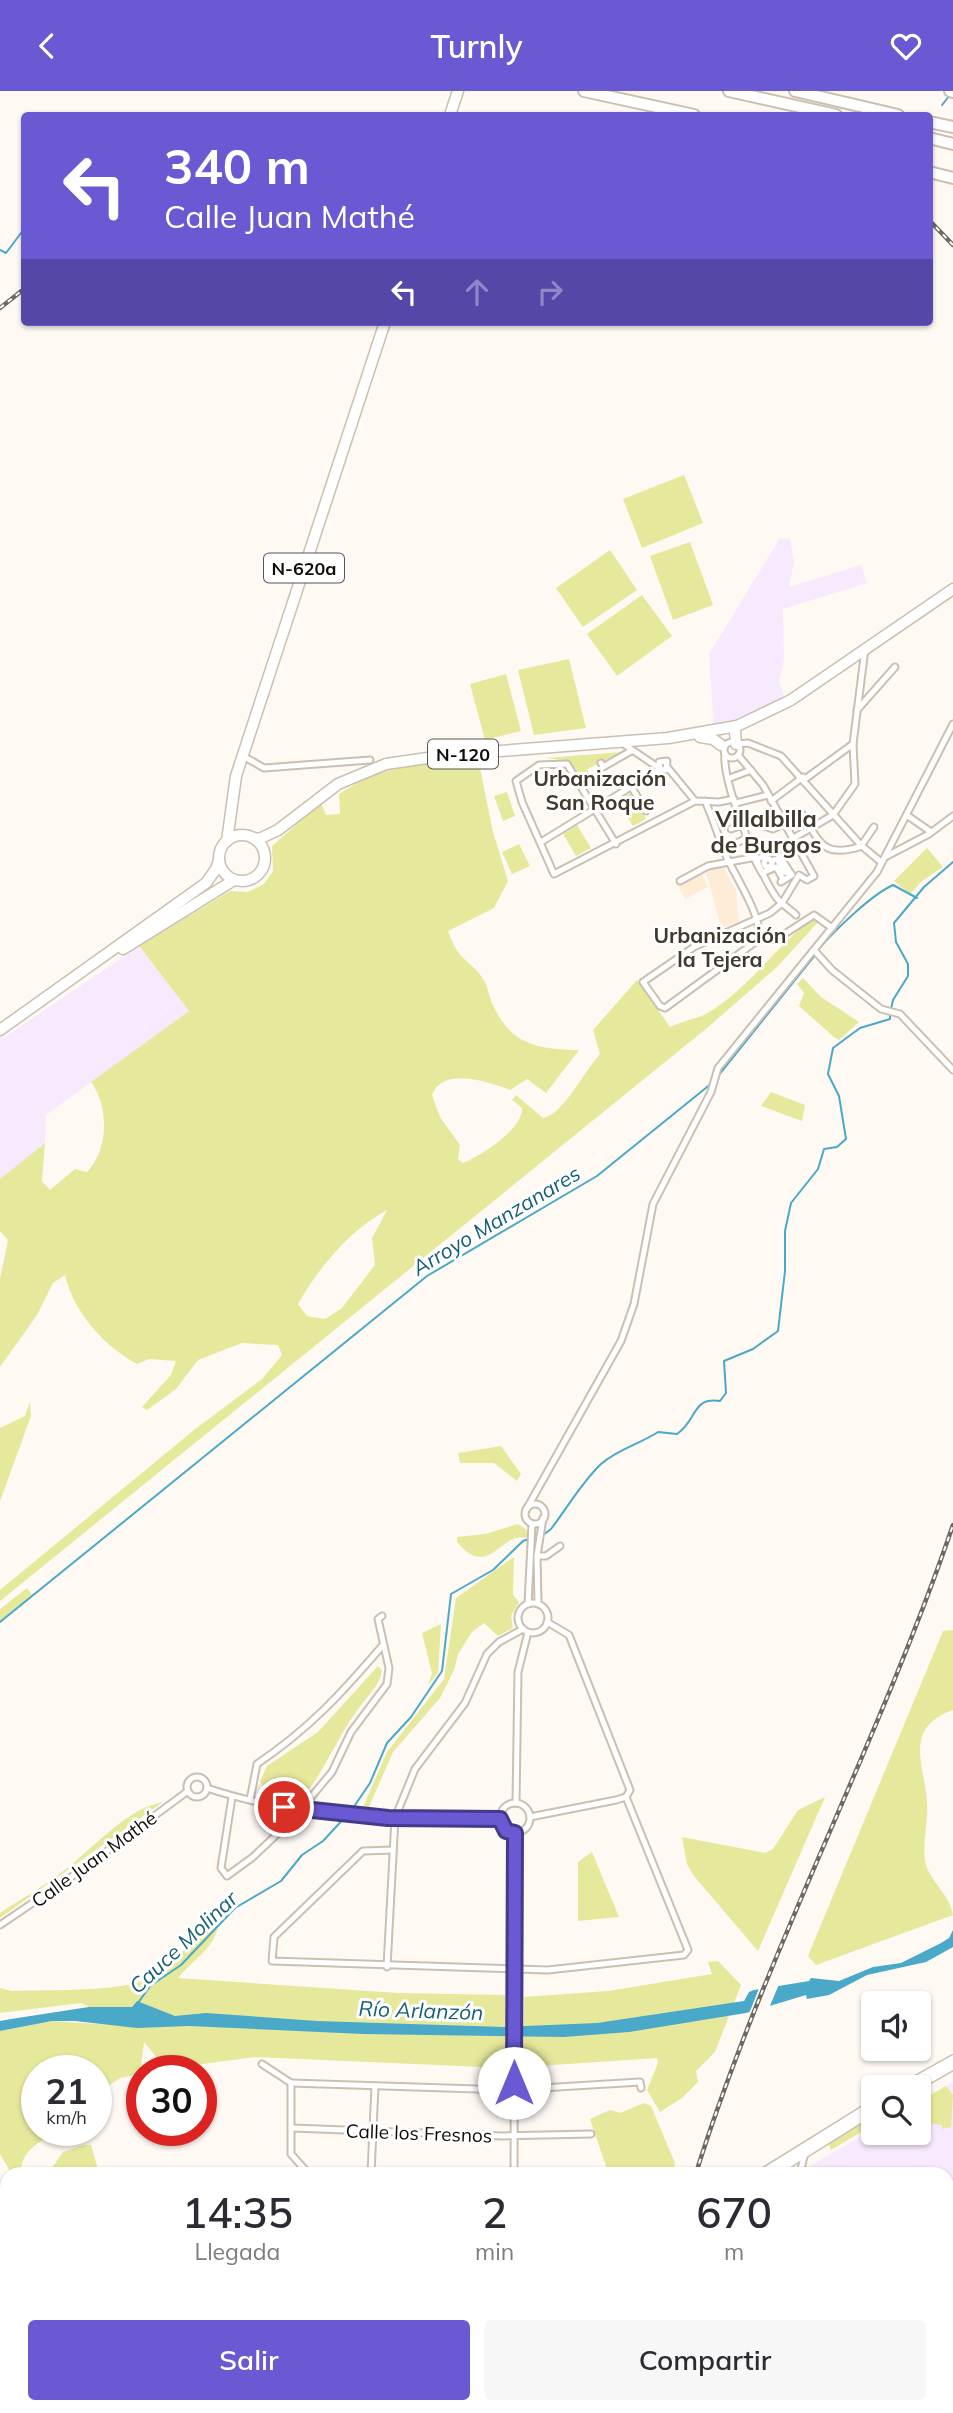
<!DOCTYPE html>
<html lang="es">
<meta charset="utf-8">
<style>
:root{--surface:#fff;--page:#f7f7f7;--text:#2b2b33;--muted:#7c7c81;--accent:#6959d3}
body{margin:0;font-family:Mulish,sans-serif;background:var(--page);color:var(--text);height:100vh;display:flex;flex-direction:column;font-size:26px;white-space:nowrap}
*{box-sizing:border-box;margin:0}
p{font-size:23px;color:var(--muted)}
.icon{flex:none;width:38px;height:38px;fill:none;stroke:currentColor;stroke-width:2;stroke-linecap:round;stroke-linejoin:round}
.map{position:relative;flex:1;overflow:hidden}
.details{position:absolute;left:0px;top:2076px;width:954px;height:247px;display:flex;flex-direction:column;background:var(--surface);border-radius:21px 21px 0 0;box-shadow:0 2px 5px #0004}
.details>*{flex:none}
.top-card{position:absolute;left:21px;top:21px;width:912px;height:214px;border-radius:7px;box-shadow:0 2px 5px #0004;background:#6959d3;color:#fff;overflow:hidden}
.tools{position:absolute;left:861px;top:1900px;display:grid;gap:14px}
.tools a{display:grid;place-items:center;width:70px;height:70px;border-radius:7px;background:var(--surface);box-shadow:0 2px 5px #0004;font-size:35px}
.speed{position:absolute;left:21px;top:1964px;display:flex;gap:14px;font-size:35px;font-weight:700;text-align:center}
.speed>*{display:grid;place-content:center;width:91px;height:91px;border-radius:50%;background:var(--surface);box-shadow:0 2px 5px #0004;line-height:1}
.speed small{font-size:18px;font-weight:400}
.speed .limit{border:10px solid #d22;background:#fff;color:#111}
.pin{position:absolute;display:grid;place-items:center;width:60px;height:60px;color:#fff;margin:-30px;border:4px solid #fff;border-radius:50%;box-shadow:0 2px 7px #0007}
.me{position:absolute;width:77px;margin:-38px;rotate:0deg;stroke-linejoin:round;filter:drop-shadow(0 0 5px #0008)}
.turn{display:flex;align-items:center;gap:24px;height:147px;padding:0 28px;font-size:32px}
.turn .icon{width:91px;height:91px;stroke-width:2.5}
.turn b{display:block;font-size:49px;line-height:60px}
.lanes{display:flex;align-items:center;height:66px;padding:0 28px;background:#0003;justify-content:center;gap:35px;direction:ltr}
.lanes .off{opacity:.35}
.eta{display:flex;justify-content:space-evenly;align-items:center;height:119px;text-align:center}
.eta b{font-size:42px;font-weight:600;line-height:49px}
.primary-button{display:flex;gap:14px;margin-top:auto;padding:14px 28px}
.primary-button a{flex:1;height:80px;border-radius:7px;background:var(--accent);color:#fff;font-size:28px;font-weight:600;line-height:80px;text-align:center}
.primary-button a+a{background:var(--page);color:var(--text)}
header{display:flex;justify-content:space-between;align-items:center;height:91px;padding:0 28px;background:var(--accent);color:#fff;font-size:32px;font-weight:600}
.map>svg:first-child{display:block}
.built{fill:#feecd7}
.industrial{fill:#f7eaff}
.green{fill:#e6e99b;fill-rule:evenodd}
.water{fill:#4aa8c9}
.pier{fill:#fef9f3}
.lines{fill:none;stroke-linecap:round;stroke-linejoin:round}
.stream{stroke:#4aa8c9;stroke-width:2}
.minor-casing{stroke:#cbbfb1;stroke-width:9}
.tertiary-casing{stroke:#cbbfb1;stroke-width:10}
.trunk-casing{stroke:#cbbfb1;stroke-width:13}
.motorway-casing{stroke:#cbbfb1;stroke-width:14}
.minor{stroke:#fff;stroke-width:5}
.tertiary{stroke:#fff;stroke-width:7}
.trunk{stroke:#fff;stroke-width:10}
.motorway{stroke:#fff;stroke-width:10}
.rail-casing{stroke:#6c6862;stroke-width:4.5}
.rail{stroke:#fff;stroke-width:2;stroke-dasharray:5;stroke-linecap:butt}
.route-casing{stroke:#443a89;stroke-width:18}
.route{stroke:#6959d3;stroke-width:12}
.labels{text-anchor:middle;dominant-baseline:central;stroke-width:6;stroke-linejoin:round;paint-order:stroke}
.shield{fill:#fff;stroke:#585551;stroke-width:2}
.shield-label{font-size:18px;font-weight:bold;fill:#100c07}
.street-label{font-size:19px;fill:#100c07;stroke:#fff}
.neighbourhood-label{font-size:21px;font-weight:bold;fill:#42392d;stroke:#fff}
.water-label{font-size:21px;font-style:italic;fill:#145f76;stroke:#fff}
.quarter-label{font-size:23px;font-weight:bold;fill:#42392d;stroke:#fff}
</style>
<header><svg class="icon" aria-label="back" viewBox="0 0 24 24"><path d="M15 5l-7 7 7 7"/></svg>Turnly<svg class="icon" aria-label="heart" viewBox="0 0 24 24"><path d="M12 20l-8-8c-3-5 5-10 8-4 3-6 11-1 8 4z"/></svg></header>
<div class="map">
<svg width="953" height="2322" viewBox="0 0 953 2322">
<rect width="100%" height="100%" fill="#fef9f3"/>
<g class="built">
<path d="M 723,775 L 736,799 L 739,831 L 721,837 L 706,780 Z"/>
<path d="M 701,782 L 708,796 L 685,808 L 678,794 Z"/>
</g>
<g class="industrial">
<path d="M 780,447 L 790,448 L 794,471 L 789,496 L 861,474 L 867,492 L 783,518 L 784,568 L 779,591 L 785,607 L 764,619 L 714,636 L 709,563 Z"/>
<path d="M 139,855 L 189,920 L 46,1024 L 45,1052 L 0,1088 L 0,940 L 5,946 Z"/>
<path d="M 953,1991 L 953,2322 L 694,2322 L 694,2315 L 947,2315 L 947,2082 L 798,2082 L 873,2038 L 873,2042 L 919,2042 L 919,2011 Z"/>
</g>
<g class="green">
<path d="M 684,384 L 703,432 L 642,457 L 623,408 Z"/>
<path d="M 690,451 L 713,514 L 673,529 L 650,465 Z"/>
<path d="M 610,459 L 637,499 L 583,536 L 556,497 Z"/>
<path d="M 642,504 L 672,545 L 617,585 L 587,543 Z"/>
<path d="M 569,568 L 586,637 L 534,644 L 518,579 Z"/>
<path d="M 506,583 L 521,640 L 485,649 L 470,593 Z"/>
<path d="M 622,661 L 587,678 L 589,682 L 581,686 L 570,670 L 546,667 Z"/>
<path d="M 463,668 L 480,677 L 493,741 L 508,790 L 494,817 L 448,840 C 459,873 471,867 485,891 C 488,897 489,905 492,912 C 510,954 537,958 579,959 L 546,1002 L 527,988 L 510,999 C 489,991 443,975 432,1004 L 440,1026 L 460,1054 L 458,1068 L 463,1072 C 481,1065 523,1038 522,1017 L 512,1009 L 516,1004 L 543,1027 C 562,1025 586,978 600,963 L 593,939 L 637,889 L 670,936 C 681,931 698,927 706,923 C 748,899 776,855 813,827 L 820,829 L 777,876 L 707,937 L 0,1510 L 0,1499 L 194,1339 L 262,1288 L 282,1264 L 278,1254 L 242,1252 L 198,1269 L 176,1298 L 147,1319 L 142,1316 L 171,1284 L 176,1270 L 149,1268 L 137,1273 C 104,1255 74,1222 65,1184 L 53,1192 L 37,1224 L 0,1276 L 0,1188 L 8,1149 L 0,1140 L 0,1088 L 45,1052 L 42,1090 L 50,1099 L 75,1078 L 87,1081 C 109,1058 109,1016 91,991 L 189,920 L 139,855 L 230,800 L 248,801 L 264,793 L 273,780 L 272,755 L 321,712 L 326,724 L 340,723 L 339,703 C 381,675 414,673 463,668 ZM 387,1119 L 372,1147 L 375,1174 L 342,1217 L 325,1228 L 307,1225 L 298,1213 C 319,1176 350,1139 387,1119 Z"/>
<path d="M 507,701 L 515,725 L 503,730 L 494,705 Z"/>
<path d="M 631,702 L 646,728 L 633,735 L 617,710 Z"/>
<path d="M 577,734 L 591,757 L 576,765 L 563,743 Z"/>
<path d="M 519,753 L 530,775 L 512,783 L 502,761 Z"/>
<path d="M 927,757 L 943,776 L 922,790 L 910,803 L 894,790 Z"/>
<path d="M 803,887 L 821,906 L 859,931 L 839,949 L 834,946 L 799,915 L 804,902 L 797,893 Z"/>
<path d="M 771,1001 L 805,1014 L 802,1030 L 761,1015 Z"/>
<path d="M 30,1311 L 31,1325 L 0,1410 L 0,1337 L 25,1325 Z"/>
<path d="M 501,1355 L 521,1383 L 517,1390 L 494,1372 L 460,1372 L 458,1362 Z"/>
<path d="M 518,1433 L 527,1439 L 527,1447 C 499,1440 490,1490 457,1451 L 457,1446 L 485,1443 Z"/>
<path d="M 514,1466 L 513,1504 L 519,1511 L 511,1525 L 513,1537 L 498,1545 L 484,1532 L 472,1541 L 458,1563 L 454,1579 L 440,1607 L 393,1661 L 369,1716 L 363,1716 L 387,1661 L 444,1588 L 456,1507 Z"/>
<path d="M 27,1497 L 32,1504 L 0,1530 L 0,1518 Z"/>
<path d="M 441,1533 L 438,1582 L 428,1594 L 432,1582 L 422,1542 Z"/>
<path d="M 953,1539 L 953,1619 C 902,1637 925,1675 927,1711 C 929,1731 920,1758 927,1777 C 934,1794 950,1805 953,1824 L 816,1874 L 808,1865 L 943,1540 Z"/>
<path d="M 378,1575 L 382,1580 C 380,1592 372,1600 365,1609 C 342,1637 330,1669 310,1697 L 289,1703 L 265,1698 L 260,1690 L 267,1675 L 318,1641 Z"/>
<path d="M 825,1706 L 758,1860 L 693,1784 L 687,1773 L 682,1746 L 765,1762 L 773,1758 L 798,1719 Z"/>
<path d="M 163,1711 L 0,1827 L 0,1822 C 24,1806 51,1791 73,1772 C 99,1751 129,1717 163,1711 Z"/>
<path d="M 592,1761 L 619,1826 L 578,1830 L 578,1771 Z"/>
<path d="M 217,1830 C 221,1853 191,1870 178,1887 L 398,1902 L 505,1904 L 505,1977 L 255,1966 L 202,1973 L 158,1968 L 144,1951 L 140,1983 L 120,1987 L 96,2003 L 96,1979 L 37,1979 L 37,2039 L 59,2039 C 42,2050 20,2059 21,2082 L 11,2082 L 0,2063 L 0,1940 L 52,1930 L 145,1936 L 146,1915 L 137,1910 L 132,1916 L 89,1916 L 81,1912 L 0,1922 L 0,1897 L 12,1900 C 51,1898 132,1903 162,1881 C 182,1867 193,1839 217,1830 Z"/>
<path d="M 718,1870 L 741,1894 L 715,1961 L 696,1980 L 698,1991 L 682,2007 L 660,2021 L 647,1999 L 658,1972 L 657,1967 L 523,1976 L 524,1906 L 608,1900 L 712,1883 L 708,1871 Z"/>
<path d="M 946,1995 L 953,2004 L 951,2036 L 942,2038 L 942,2034 L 919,2031 L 919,2011 Z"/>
<path d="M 644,2012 L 651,2015 L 675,2072 L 672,2082 L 603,2082 L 607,2078 L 590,2028 L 610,2019 L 620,2022 Z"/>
<path d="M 873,2024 L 873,2034 L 831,2059 L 829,2054 L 833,2048 Z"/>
<path d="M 84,2054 L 91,2054 L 97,2075 L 95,2082 L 50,2080 L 63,2061 Z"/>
<path d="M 605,2315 L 694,2315 L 694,2322 L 604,2322 Z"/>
</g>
<path class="water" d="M 953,1839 L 953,1856 L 926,1871 L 867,1884 L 829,1904 L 807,1908 L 806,1904 L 746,1922 L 629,1941 L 564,1946 L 363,1943 L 189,1935 L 137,1937 L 75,1930 L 52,1930 L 0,1940 L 0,1930 L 11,1928 L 89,1916 L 132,1916 L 137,1910 L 175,1925 L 206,1922 L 317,1930 L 504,1936 L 597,1932 L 744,1910 L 749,1901 L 754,1899 L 809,1890 L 811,1887 L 839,1890 L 873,1876 L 901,1872 L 941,1852 L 949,1847 Z"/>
<path class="pier" d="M 780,1891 L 769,1917 L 748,1925 L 760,1895 Z"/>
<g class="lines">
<g class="stream">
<path d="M 942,14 L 950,4"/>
<path d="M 0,159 L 6,162 L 24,138"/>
<path d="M 818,859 C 834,840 871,804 893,794 L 917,807"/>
<path d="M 891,918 L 893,909 L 908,885 L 908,873 L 896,851 L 894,832 L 924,796 L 953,771"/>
<path d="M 718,985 L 815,864"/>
<path d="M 543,1444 L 551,1438 C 567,1417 582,1391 601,1373 C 618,1358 640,1353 658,1341 L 677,1343 C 698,1329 691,1306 720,1310 L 726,1302 L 724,1270 L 753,1258 L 778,1240 L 785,1180 L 785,1140 L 791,1112 L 818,1078 L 824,1058 L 837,1056 L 846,1048 L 839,1005 L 828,983 L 833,957 L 860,937 L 890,928 L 890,924"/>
<path d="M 0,1531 L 427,1185 L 597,1085 L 712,992"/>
<path d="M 351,1720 L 370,1692 L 387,1652 L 411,1626 L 442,1580 L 451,1503 L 493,1479 L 523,1450 L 537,1445"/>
<path d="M 138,1912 L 150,1895 L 181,1874 L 235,1817 L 281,1790 L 302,1764 L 323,1750 L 347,1724"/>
</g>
<defs>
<g id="minor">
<path d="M 857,619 L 895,576"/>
<circle cx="732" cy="659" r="8"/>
<path d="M 622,652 L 659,677"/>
<path d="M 737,653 L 748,652 L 781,665 L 859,752"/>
<path d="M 725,663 C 722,692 759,781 776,806 C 781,813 790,818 796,824"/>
<path d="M 738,664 L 763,694 L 814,785 L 807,789 L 799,784 L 782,812 L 770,822 L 694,856 L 643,891 L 660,915 L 665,917 L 758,849"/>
<path d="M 243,665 L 264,677 L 370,669"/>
<path d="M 601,672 L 603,676 L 631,660"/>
<path d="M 668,677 L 695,710"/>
<path d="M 730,687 L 751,679"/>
<path d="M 805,688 L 853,653"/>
<path d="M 632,697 L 646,720"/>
<path d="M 705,710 C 713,727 718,745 725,762 C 733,783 765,828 758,849"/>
<path d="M 771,710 L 803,686"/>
<path d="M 736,712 L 768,704"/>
<path d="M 802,723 C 820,750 821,767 859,756"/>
<path d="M 908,725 L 931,741"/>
<path d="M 761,734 L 773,738 L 784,733"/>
<path d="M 731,738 L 742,734"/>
<path d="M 792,748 L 833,724 L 855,693 L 853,653 L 865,558"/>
<path d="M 541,751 L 660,678 L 666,679 L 667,670 L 659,671 L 660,678"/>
<path d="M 863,752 L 874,736"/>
<path d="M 616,753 L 567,673 L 539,674 L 516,690 L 522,711 L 554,783 L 695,710 L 719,711 L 734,708"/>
<path d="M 730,755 L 747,747"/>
<path d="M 863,756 L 881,771"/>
<path d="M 776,760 L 792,784 L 781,791 L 783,788 L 776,776 L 762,782 L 755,769 Z"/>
<path d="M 887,765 L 929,743 L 953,725"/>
<circle cx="768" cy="772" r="4"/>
<path d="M 771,770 L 777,768 L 784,781 L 791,783"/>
<path d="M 680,790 L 708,775 L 756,766"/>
<path d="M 758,849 L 780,846 L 814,824 L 832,837"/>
<path d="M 814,859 L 832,879 L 881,918 L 900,923 L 953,979"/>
<circle cx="535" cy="1423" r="10"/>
<path d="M 526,1419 L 621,1250 L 634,1213 L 653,1113 L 711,1001 L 718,977 L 877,781 L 953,633"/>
<path d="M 537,1465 L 546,1465 L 560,1455"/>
<circle cx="533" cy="1527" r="15"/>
<path d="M 528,1513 L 532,1433"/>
<path d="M 538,1513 L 537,1465 L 543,1427"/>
<circle cx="197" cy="1696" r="10"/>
<path d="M 207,1697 C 301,1729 401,1726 500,1728"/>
<path d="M 232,1706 L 221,1777 L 227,1785 L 253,1766 L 291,1730 L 332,1681 L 351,1641 L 387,1593 L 389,1577 L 378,1528 L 382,1525"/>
<path d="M 250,1709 L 257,1673 C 310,1637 341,1603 383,1554"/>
<path d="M 516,1712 L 518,1581 L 528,1541"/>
<circle cx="515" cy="1727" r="15"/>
<path d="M 530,1726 L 616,1709 L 626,1706 L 630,1699 L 569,1544 L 547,1531"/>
<path d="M 393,1759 L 363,1760 L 274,1846 L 272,1870 L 548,1879 L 684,1864 L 688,1859 L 626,1706"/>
<path d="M 0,1834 L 77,1782 L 188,1700"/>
<path d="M 387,1876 L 395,1727 L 415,1678 L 465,1612 L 487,1563 L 499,1551 L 523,1538"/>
<path d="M 262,1973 L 291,1992 L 291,2063 L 308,2082"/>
<path d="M 291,1992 L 508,1999 L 640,1991 L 641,1997"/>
<path d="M 292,2037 L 502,2045 L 591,2043"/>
<path d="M 371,2082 L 375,1995"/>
<path d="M 514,2082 L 515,1743"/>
<path d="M 777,2082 L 788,2082"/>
<path d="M 800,2082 L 805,2062"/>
<path d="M 947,2140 L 953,2141"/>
<path d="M 774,2322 L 774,2315"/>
</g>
<g id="tertiary">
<path d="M 901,1997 L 953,1968"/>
<path d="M 914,1997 L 953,1975"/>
<path d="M 762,2082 L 873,2013"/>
<path d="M 774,2082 L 873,2020"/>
<path d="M 290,2322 L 299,2315"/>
<path d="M 301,2322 L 310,2315"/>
</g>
<g id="trunk">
<path d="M 450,24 L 458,0"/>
<path d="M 735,640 L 736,653"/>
<path d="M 700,646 L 713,648 L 721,654"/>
<circle cx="242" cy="767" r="23"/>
<path d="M 253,747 L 259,748 L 278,739 L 338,693 L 386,673 L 448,664 L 668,647 L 737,635 L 791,609 L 953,498"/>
<path d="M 227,750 L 236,685 L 385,231"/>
<path d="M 123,858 L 234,789"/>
<path d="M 0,939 L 206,792 L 216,778 L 219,769"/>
</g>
<g id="motorway">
<path d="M 584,0 L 694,24"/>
<path d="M 729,0 L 836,24"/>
<path d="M 795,0 L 898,24"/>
<path d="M 950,0 L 953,1"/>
<path d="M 929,31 L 953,36"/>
<path d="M 929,47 L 953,53"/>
<path d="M 929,81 L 953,87"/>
</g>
</defs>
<use href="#minor" class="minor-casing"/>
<use href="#tertiary" class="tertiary-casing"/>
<use href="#trunk" class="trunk-casing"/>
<use href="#motorway" class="motorway-casing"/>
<use href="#minor" class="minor"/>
<use href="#tertiary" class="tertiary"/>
<use href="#trunk" class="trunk"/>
<use href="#motorway" class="motorway"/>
<defs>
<g id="rail">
<path d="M 929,129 L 953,154"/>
<path d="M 0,217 L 24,198"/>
<path d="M 696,2082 C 766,1860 878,1654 953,1434"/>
<path d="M 642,2322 L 643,2315"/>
</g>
</defs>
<use href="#rail" class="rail-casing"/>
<use href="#rail" class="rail"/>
</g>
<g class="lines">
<defs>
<path id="route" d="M 284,1716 L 388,1727 L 500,1728 L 506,1740 L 515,1742 L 514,1992"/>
</defs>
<use href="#route" class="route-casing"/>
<use href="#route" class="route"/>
</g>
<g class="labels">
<g class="shield">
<rect x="264" y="462.5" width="80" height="29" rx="5"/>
<rect x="428" y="648.5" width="70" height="29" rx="5"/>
</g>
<g class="shield-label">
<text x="304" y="477">N-620a</text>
<text x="463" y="663">N-120</text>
</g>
<g class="street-label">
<text transform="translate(94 1768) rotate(-36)">Calle Juan Mathé</text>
<text transform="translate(419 2042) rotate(2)">Calle los Fresnos</text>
</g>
<g class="neighbourhood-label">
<text x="600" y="687">Urbanización<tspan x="600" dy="24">San Roque</tspan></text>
<text x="720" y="844">Urbanización<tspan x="720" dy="24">la Tejera</tspan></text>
</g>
<g class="water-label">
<text transform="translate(496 1129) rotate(-31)">Arroyo Manzanares</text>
<text transform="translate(183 1851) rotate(-43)">Cauce Molinar</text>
<text transform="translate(421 1919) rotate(2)">Río Arlanzón</text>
</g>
<g class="quarter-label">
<text x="766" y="727">Villalbilla<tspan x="766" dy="26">de Burgos</tspan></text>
</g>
</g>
</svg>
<div class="tools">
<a><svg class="icon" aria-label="sound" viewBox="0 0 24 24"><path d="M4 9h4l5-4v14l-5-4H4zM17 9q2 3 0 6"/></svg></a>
<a><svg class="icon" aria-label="search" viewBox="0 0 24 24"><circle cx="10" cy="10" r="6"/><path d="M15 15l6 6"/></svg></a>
</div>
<div class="speed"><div>21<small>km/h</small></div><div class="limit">30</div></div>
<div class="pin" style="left:284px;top:1716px;background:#d93025"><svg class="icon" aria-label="arrive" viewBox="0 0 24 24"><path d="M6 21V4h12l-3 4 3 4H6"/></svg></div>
<svg class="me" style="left:514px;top:1992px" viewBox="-20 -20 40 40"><circle r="19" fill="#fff"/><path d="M0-13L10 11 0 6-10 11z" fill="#6959d3"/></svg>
<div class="top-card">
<div class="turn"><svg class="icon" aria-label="left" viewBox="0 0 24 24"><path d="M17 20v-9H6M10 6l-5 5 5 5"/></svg><div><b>340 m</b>Calle Juan Mathé</div></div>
<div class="lanes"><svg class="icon" aria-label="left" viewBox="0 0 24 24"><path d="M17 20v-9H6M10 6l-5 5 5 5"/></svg><svg class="icon off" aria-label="ahead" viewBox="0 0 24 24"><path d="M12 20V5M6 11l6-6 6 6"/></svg><svg class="icon off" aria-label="right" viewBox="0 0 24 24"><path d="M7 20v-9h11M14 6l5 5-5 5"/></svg></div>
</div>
<section class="details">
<div class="eta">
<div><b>14:35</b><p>Llegada</p></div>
<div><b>2</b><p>min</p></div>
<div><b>670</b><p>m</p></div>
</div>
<div class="primary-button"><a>Salir</a><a>Compartir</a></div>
</section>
</div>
